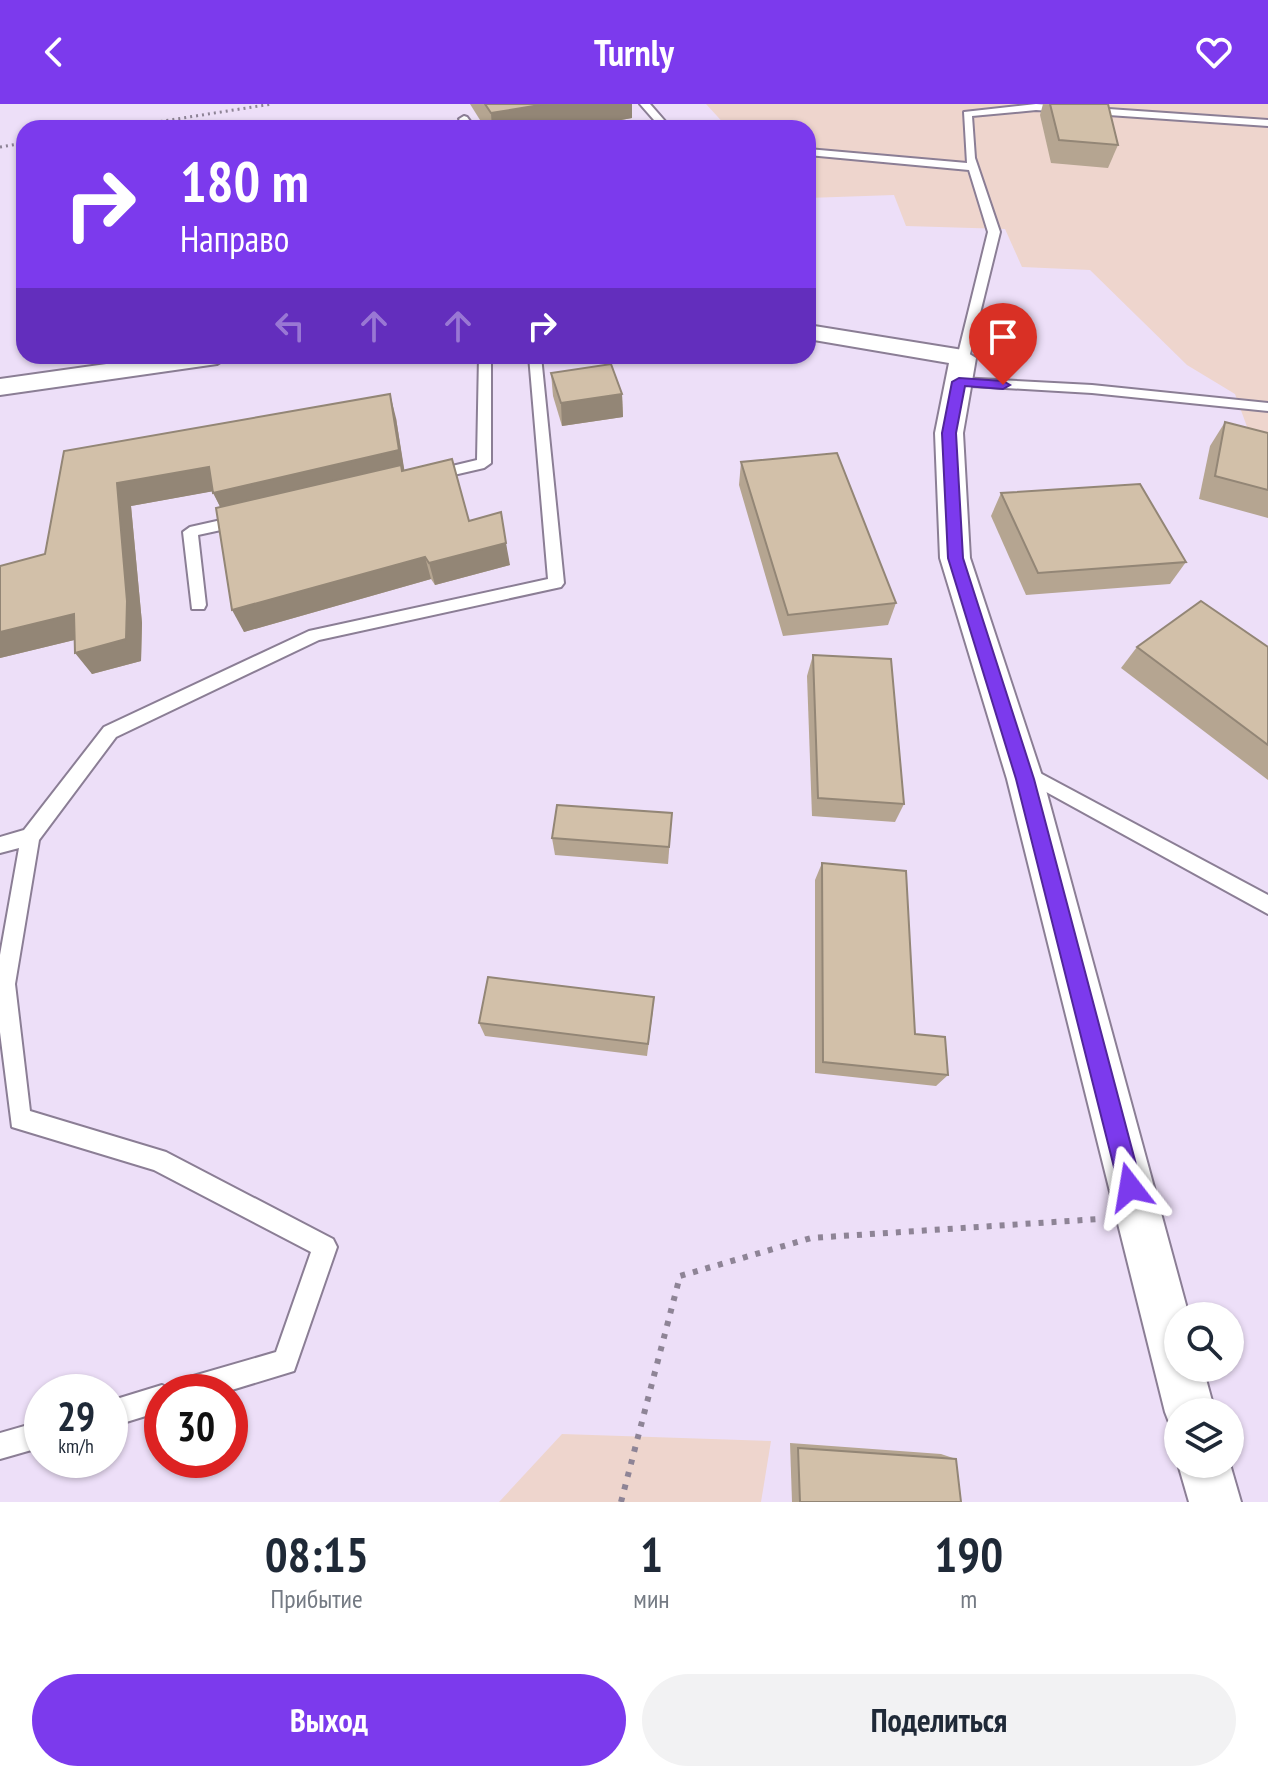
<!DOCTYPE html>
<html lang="ru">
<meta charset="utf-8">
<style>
:root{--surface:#fff;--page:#f2f2f3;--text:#1f2937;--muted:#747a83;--accent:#7c3aed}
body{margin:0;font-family:"PT Sans Narrow",sans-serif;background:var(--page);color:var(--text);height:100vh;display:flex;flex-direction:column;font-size:30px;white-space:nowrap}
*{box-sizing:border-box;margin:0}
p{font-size:26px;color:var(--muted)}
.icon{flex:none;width:44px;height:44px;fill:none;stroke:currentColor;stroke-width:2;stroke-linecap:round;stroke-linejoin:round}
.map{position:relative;height:1398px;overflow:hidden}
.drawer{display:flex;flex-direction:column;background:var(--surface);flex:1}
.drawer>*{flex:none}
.hud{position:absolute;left:16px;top:16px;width:800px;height:244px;border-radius:24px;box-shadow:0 2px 6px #0004;background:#7c3aed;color:#fff;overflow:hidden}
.fabs{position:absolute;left:1164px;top:1198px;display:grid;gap:16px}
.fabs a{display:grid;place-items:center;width:80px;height:80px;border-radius:50%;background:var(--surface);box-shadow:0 2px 6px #0004;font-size:40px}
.speed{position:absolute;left:24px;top:1270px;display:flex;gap:16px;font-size:40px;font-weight:700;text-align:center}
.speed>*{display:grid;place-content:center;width:104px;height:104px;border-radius:50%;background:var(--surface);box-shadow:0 2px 6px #0004;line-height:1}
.speed small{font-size:20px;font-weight:400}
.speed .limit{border:12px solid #d22;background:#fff;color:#111}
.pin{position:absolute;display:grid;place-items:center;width:68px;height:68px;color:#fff;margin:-82px -34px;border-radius:50% 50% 50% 0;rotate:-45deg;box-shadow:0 0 8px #0007}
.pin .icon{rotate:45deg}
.me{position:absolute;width:88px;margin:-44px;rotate:346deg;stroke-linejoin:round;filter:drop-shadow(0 0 6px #0008)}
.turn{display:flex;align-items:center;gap:28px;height:168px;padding:0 32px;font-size:36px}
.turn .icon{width:104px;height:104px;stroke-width:2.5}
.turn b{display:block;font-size:56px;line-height:68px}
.lanes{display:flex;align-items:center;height:76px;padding:0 32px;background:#0003;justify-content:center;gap:40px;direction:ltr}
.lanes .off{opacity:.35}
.eta{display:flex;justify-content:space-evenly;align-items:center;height:136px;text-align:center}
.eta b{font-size:48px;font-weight:700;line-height:56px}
.button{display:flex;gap:16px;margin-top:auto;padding:16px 32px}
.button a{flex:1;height:92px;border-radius:48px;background:var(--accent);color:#fff;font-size:32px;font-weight:700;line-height:92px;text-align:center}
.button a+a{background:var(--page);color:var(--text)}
header{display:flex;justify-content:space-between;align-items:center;height:104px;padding:0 32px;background:var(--accent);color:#fff;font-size:36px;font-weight:700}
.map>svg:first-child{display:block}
.industrial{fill:#eed5cd}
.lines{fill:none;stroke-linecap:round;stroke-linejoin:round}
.lane-casing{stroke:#8b7e95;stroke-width:4}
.street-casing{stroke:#8b7e95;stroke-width:4}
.path-far1{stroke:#8e8496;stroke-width:3;stroke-dasharray:2 4;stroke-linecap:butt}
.path{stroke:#8e8496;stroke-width:6;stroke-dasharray:5 8;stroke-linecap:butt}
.lane{fill:#fff;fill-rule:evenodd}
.street{fill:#fff;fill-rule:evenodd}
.wall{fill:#b5a591}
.shaded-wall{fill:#938676}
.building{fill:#d2c0a9;stroke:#938676;stroke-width:2}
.route{fill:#7c3aed;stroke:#51269a;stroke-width:2}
</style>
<header><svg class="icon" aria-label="back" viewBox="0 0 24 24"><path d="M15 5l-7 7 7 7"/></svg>Turnly<svg class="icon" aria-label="heart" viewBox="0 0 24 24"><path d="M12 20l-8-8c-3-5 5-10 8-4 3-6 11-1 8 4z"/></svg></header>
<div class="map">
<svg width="1268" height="1398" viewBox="0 0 1268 1398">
<rect width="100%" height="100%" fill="#eddff8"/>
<g class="industrial">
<path d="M 706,0 L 1268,0 L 1268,353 L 1257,350 L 1235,290 L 1187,261 L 1090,166 L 1022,163 L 1005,125 L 906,122 L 894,91 L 808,94 L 808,24 L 728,24 Z"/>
<path d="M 562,1330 L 771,1337 L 761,1398 L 499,1398 Z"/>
</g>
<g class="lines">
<defs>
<g id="lane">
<path d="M 640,0 L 650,0 L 671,24 L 661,24 Z"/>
<path d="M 1036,0 L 1268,16 L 1268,22 L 1036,6 L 972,12 L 975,54 L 1000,128 L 969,254 L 959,257 L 957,254 L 988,128 L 969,66 L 808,51 L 808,45 L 967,59 L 964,8 Z"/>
<path d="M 464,12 L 467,13 L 475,24 L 465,24 L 459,15 Z"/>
<path d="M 479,252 L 491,252 L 491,359 L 484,364 L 432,376 L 427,374 L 427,368 L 477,356 Z"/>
<path d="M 529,252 L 541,252 L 564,479 L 561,483 L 319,536 L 116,633 L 39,736 L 15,880 L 30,1007 L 166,1048 L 333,1135 L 337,1143 L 294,1267 L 225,1288 L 162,1288 L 162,1307 L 110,1323 L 110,1297 L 162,1281 L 171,1286 L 174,1279 L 183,1275 L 276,1248 L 311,1148 L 154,1066 L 12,1023 L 0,928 L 0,851 L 19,744 L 0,749 L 0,733 L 24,726 L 104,623 L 309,527 L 548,475 Z"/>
<path d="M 959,274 L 1092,281 L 1268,299 L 1268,307 L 1092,289 L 954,281 L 954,275 Z"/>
<path d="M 239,412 L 246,417 L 244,421 L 198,431 L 206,501 L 204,505 L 192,505 L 183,428 L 190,423 Z"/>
<path d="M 1025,661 L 1268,791 L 1268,810 L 1019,673 L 1016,668 L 1019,663 Z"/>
<path d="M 42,1317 L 42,1343 L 0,1355 L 0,1329 Z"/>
</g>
<g id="street">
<path d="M 808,221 L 963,246 L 976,254 L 963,329 L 970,454 L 1043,675 L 1189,1212 L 1178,1212 L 1178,1264 L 1203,1264 L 1215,1308 L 1178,1308 L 1178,1328 L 1172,1326 L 1165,1308 L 1007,675 L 940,454 L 935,329 L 949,259 L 808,235 Z"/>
<path d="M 163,252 L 230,252 L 217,260 L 0,291 L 0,275 Z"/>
<path d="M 1178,1360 L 1230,1360 L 1241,1398 L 1189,1398 Z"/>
</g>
</defs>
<use href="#lane" class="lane-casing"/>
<use href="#street" class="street-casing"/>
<g class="path-far1">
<path d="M 119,24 L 272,0"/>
<path d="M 0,43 L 24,39"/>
</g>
<path class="path" d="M 621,1398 L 680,1172 L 811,1134 L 1099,1115"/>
<use href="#lane" class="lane"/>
<use href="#street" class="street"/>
</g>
<g class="wall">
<path d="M 470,0 L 632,0 L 632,14 L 577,24 L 485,24 Z"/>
<path d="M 1043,0 L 1108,0 L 1118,41 L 1108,64 L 1051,59 L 1040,11 Z"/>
<path d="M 551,269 L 622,290 L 623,313 L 562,322 L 553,292 Z"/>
<path d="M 396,314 L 404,366 L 469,417 L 510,461 L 435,481 L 431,475 L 244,528 L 220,403 L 213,387 L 131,402 L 142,519 L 141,557 L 92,570 L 74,536 L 0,554 L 0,462 L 45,450 L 64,347 Z"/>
<path d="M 1225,318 L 1268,329 L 1268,414 L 1199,395 L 1210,342 Z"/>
<path d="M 741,358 L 896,499 L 888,521 L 783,532 L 739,381 Z"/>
<path d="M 1001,389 L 1186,458 L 1170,480 L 1026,491 L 991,412 Z"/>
<path d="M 1137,543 L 1268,543 L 1268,676 L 1121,564 Z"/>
<path d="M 813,551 L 904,700 L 895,718 L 812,712 L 807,572 Z"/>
<path d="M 672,709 L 668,760 L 555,751 L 552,734 Z"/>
<path d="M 822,759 L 915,930 L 948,971 L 936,982 L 815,969 L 815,776 Z"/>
<path d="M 653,906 L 647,952 L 485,932 L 479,919 Z"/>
<path d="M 790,1339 L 941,1350 L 956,1355 L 961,1398 L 792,1398 Z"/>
</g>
<g class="shaded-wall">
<path d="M 546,0 L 632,0 L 632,14 L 577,24 L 492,24 L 491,9 Z"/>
<path d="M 390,290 L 396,314 L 405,370 L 225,412 L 213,389 Z"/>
<path d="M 622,290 L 623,313 L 562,322 L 561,299 Z"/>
<path d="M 209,363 L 220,386 L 131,402 L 142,519 L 141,557 L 92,570 L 75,549 L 117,379 Z"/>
<path d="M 506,439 L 510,461 L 435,481 L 429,459 Z"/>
<path d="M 425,453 L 431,475 L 244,528 L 232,506 Z"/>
<path d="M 74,510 L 91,532 L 0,554 L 0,528 Z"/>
</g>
<g class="building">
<path d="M 485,0 L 546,0 L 491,9 Z"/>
<path d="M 1050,0 L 1108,0 L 1118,41 L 1059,36 Z"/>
<path d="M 611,260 L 622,290 L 561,299 L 551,269 Z"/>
<path d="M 390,290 L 399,346 L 213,389 L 209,363 L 117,379 L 127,497 L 126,535 L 75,549 L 74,510 L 0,528 L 0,462 L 45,450 L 64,347 Z"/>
<path d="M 1225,318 L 1268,329 L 1268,386 L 1215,372 Z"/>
<path d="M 837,349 L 896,499 L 788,511 L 741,358 Z"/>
<path d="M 452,355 L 469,417 L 501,408 L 506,439 L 429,459 L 425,453 L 232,506 L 216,404 L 401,361 L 402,367 Z"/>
<path d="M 1140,380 L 1186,458 L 1038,469 L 1001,389 Z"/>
<path d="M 1201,497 L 1268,543 L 1268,641 L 1137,543 Z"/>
<path d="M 813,551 L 891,555 L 904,700 L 818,694 Z"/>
<path d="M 557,701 L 672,709 L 669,743 L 552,734 Z"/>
<path d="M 822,759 L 906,767 L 915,930 L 945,933 L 948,971 L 823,958 Z"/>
<path d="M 488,873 L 654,893 L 648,940 L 479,919 Z"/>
<path d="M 798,1344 L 956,1355 L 961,1398 L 800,1398 Z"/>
</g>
<path class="route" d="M 959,274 L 1003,277 L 1010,281 L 1003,285 L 965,282 L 956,329 L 963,454 L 1034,675 L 1142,1083 L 1138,1091 L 1130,1095 L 1122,1091 L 1119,1083 L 1016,675 L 948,454 L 942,329 L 952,278 Z"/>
</svg>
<div class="fabs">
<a><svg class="icon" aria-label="search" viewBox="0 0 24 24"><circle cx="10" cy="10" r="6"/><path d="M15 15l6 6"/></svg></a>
<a><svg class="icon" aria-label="layers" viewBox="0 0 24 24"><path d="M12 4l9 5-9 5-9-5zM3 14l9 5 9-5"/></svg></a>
</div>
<div class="speed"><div>29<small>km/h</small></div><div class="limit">30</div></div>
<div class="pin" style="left:1003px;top:281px;background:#d93025"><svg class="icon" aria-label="arrive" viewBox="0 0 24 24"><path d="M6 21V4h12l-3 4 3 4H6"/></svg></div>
<svg class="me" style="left:1130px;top:1083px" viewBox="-20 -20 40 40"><path d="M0-17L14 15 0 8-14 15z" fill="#7c3aed" stroke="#fff" stroke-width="4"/></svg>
<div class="hud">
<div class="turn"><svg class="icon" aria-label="right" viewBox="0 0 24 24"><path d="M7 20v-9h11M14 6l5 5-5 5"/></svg><div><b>180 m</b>Направо</div></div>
<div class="lanes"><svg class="icon off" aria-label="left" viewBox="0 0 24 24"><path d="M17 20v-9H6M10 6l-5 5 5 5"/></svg><svg class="icon off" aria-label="ahead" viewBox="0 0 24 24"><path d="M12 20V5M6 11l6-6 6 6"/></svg><svg class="icon off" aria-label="ahead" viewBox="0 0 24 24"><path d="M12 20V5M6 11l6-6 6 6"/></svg><svg class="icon" aria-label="right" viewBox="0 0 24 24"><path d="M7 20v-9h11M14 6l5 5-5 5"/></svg></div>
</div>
</div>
<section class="drawer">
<div class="eta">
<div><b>08:15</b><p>Прибытие</p></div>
<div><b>1</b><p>мин</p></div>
<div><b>190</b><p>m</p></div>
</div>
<div class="button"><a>Выход</a><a>Поделиться</a></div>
</section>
